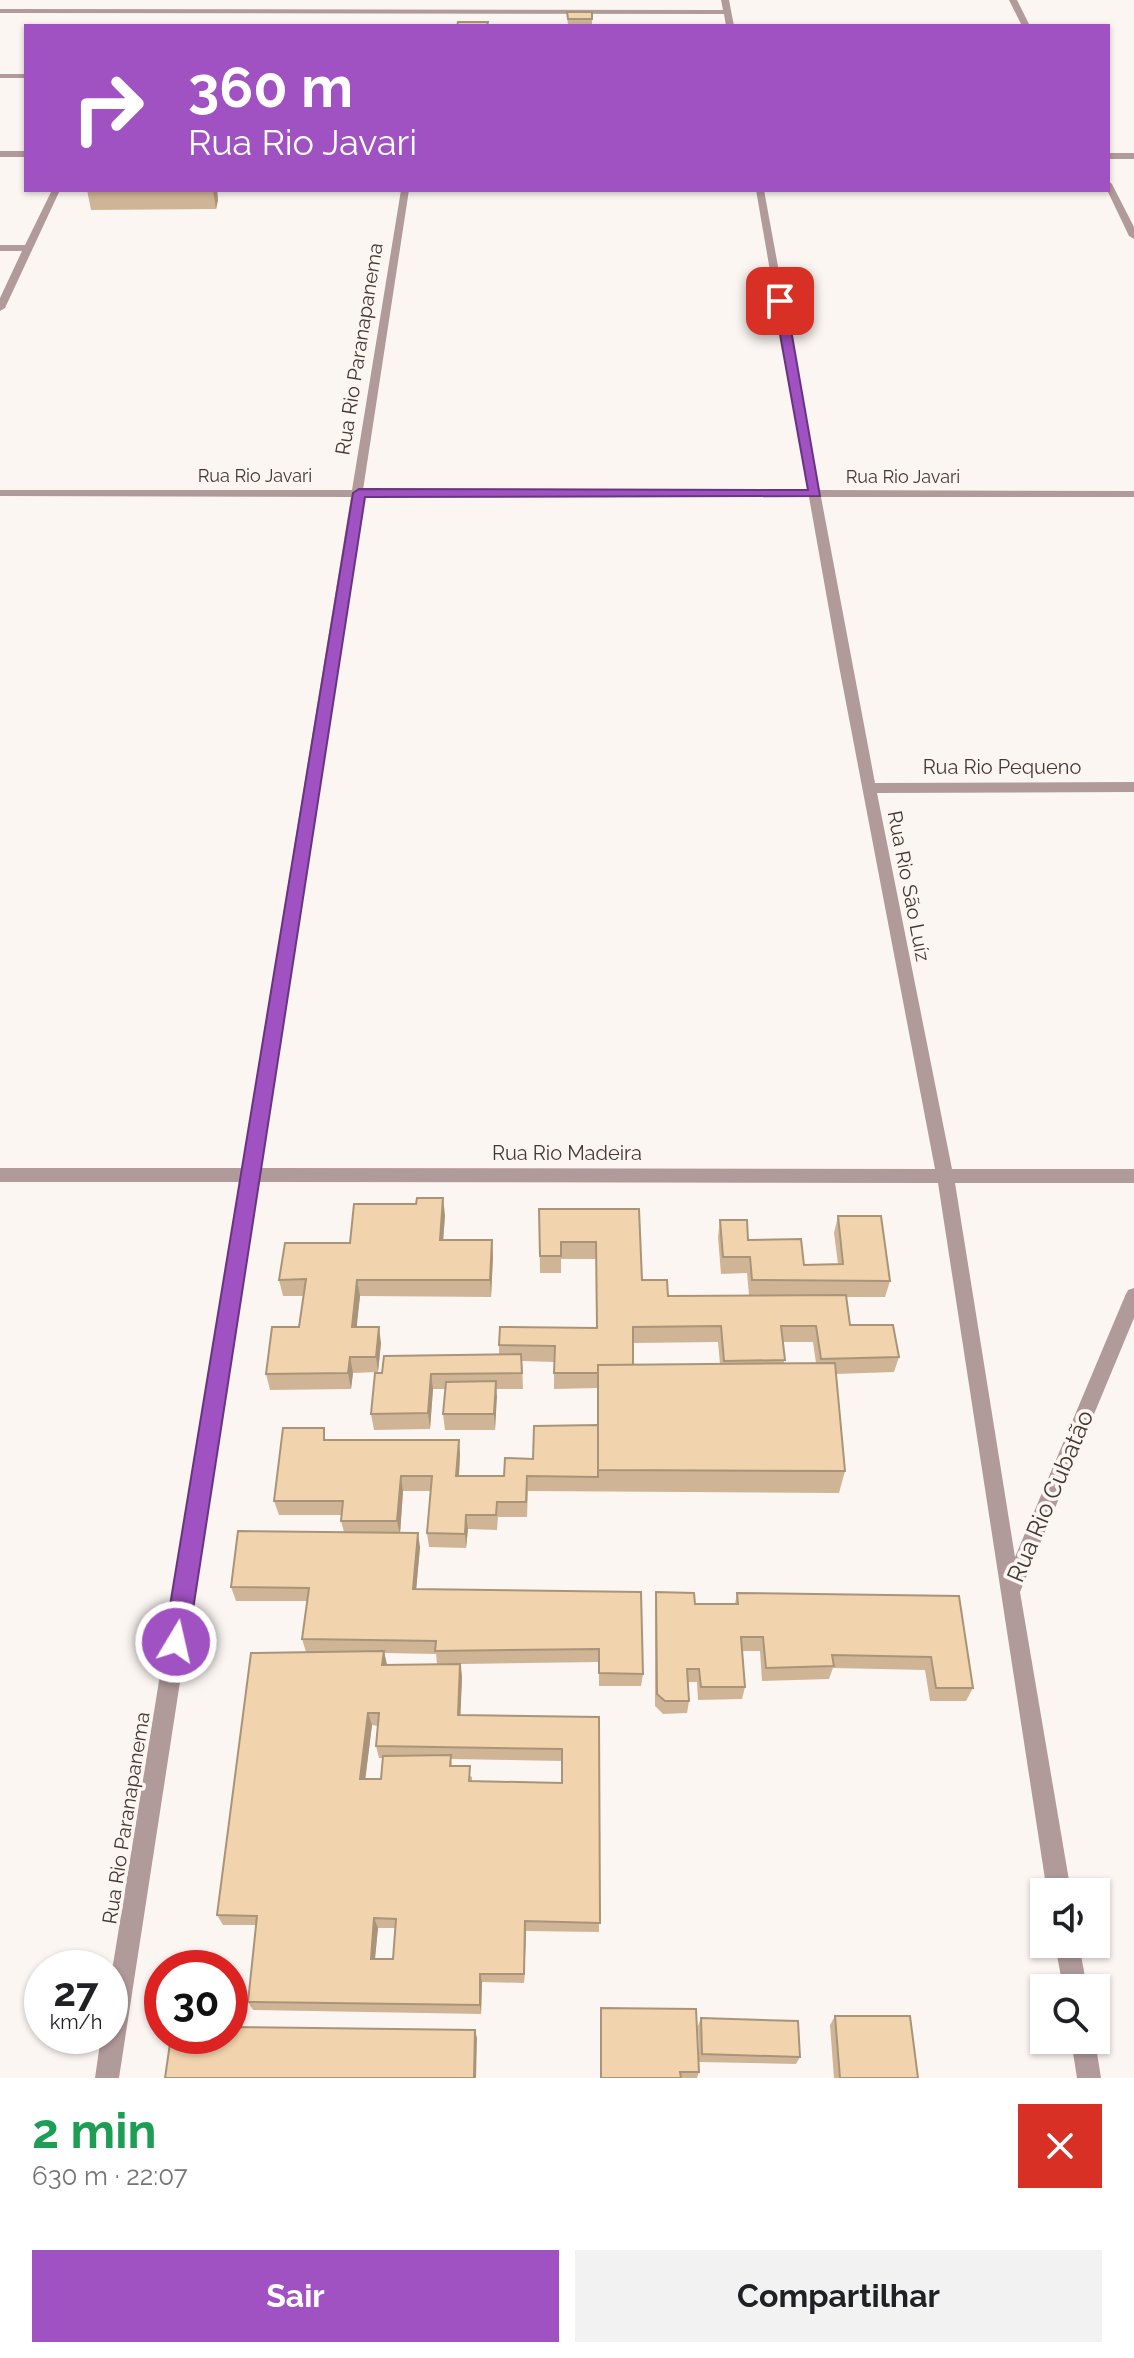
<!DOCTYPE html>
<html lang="pt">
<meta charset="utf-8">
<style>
:root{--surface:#fff;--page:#f2f2f2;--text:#202124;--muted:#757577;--accent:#a051c2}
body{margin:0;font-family:Raleway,sans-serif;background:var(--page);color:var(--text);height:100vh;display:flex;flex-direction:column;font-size:30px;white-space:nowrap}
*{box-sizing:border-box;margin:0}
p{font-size:26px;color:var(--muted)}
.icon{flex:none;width:44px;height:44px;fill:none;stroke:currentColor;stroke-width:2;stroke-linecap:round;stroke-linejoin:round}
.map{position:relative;height:2078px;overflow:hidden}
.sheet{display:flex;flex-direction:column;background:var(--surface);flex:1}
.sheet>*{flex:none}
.top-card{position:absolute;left:24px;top:24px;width:1086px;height:168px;border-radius:0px;box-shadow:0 2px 6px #0004;background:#a051c2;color:#fff;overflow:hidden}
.controls{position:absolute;left:1030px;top:1878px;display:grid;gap:16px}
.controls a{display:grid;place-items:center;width:80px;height:80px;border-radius:0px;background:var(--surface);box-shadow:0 2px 6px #0004;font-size:40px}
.speed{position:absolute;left:24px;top:1950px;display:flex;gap:16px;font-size:40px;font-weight:700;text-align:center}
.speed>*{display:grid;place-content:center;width:104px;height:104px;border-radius:50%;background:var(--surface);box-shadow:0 2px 6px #0004;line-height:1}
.speed small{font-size:20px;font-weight:400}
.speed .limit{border:12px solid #d22;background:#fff;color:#111}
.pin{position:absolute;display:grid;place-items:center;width:68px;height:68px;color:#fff;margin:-34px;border-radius:16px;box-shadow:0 4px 12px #0006}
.me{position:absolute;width:88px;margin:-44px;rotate:9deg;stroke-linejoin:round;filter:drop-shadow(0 0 6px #0008)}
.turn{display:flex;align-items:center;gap:28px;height:168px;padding:0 32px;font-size:36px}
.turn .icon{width:104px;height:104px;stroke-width:2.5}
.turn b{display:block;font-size:56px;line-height:68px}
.round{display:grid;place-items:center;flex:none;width:84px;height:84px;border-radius:0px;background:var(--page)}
.head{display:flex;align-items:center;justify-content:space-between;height:136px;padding:0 32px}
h1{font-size:48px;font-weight:700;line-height:60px;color:#1e9e55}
.cta{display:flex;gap:16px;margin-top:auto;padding:16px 32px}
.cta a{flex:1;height:92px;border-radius:0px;background:var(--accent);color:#fff;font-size:32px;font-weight:700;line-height:92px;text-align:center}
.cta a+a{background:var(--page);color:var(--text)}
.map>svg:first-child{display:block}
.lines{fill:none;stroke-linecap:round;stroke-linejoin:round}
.street{fill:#b19a9a;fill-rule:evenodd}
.wall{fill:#cfb595;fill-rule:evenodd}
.shaded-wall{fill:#a99479}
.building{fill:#f1d3ad;stroke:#a99479;stroke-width:2;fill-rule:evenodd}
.route{fill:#a051c2;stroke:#68357e;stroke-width:2}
.labels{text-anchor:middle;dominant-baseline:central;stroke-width:7;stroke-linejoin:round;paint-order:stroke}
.far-street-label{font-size:18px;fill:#443932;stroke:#fcf6f2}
.street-label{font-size:20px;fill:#443932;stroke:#fcf6f2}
.near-street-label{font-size:24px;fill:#443932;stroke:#fcf6f2}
</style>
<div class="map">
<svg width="1134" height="2078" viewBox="0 0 1134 2078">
<rect width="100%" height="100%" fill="#fcf6f2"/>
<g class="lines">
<g class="street">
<path d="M 721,0 L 729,0 L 734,26 L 726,26 L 724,14 L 0,13 L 0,9 L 723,10 Z"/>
<path d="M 1009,0 L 1017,0 L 1030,26 L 1022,26 Z"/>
<rect x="0" y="74" width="26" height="4"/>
<rect x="0" y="151" width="26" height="6"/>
<rect x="1108" y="153" width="26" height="6"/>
<path d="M 1108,181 L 1112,184 L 1134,227 L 1134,239 L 1129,236 L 1107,190 Z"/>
<path d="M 52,190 L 60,190 L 5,308 L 0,311 L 0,298 L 22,251 L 0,251 L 0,245 L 25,245 Z"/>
<path d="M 401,190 L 409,190 L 363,490 L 808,490 L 756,190 L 764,190 L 819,490 L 1134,491 L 1134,497 L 821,497 L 875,783 L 1134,782 L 1134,792 L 877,793 L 952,1169 L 1134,1169 L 1134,1183 L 955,1183 L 1015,1557 L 1125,1296 L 1128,1290 L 1134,1288 L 1134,1318 L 1020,1592 L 1071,1892 L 1047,1892 L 938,1183 L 257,1182 L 119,2078 L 95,2078 L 101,2036 L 110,2036 L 110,1983 L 240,1182 L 0,1182 L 0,1168 L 242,1168 L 351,497 L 0,496 L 0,490 L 352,490 ZM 362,497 L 809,497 L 839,666 L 935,1169 L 259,1168 Z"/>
<path d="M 1055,1944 L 1079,1944 L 1087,1988 L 1063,1988 Z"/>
<path d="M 1071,2040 L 1095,2040 L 1101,2078 L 1077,2078 Z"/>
</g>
</g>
<g class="wall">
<path d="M 567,12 L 592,12 L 592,26 L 568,26 Z"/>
<path d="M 87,190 L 217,190 L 218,200 L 216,209 L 91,210 Z"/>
<path d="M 539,1209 L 639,1209 L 642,1280 L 668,1296 L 749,1295 L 747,1273 L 721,1274 L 718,1237 L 720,1220 L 748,1240 L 804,1265 L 838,1264 L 834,1233 L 838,1216 L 890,1281 L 885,1297 L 846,1297 L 850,1325 L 899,1357 L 894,1372 L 836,1374 L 845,1471 L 839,1493 L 528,1491 L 527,1517 L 498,1517 L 497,1530 L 468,1529 L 466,1548 L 429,1547 L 427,1533 L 431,1491 L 403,1491 L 400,1532 L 420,1547 L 416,1589 L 641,1592 L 643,1674 L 641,1686 L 599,1686 L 599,1662 L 461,1664 L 462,1677 L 460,1715 L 599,1717 L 599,1932 L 526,1931 L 524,1983 L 482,1982 L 481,2014 L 253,2010 L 248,2002 L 256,1925 L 223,1925 L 217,1915 L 306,1652 L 302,1639 L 307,1601 L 236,1601 L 231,1587 L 344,1532 L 341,1521 L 342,1515 L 279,1515 L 274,1501 L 327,1440 L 459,1440 L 460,1455 L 459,1476 L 504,1476 L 533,1459 L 597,1425 L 597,1388 L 554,1389 L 554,1362 L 522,1361 L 523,1389 L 496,1389 L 495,1430 L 445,1430 L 443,1414 L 445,1389 L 433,1389 L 430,1429 L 374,1430 L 371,1414 L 382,1373 L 499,1354 L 499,1345 L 597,1328 L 596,1259 L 561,1259 L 561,1273 L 540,1273 ZM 718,1342 L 720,1364 L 633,1365 L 633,1343 ZM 783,1342 L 813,1342 L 816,1363 L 784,1363 ZM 384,1653 L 436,1654 L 437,1664 L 387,1665 ZM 372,1725 L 378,1726 L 376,1746 L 379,1758 L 383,1758 L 381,1779 L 365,1779 ZM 451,1759 L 562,1761 L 562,1783 L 472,1782 L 472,1777 L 452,1766 ZM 378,1928 L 395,1928 L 393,1959 L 375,1959 Z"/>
<path d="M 445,1215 L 443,1240 L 492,1240 L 493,1256 L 491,1297 L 360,1296 L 356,1327 L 381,1343 L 378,1372 L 353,1373 L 351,1389 L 270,1390 L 266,1374 L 299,1327 L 304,1296 L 283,1296 L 279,1280 L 350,1243 Z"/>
<path d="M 656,1592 L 695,1604 L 735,1604 L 737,1593 L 959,1596 L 973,1688 L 966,1701 L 930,1701 L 925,1670 L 833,1668 L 829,1679 L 762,1681 L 760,1651 L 742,1651 L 745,1687 L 742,1699 L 698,1700 L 697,1682 L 688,1682 L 689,1701 L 687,1713 L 663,1714 L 655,1706 L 655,1606 Z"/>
<path d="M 601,2008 L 699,2072 L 697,2078 L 601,2078 Z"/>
<path d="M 835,2016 L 918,2078 L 834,2078 L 830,2025 Z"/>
<path d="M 701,2018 L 800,2057 L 796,2064 L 699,2062 L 698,2026 Z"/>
</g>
<g class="shaded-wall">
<path d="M 213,190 L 217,190 L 218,200 L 216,209 Z"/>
<path d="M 443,1198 L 445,1215 L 442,1256 L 440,1240 Z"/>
<path d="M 492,1240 L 493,1256 L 491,1297 L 490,1280 Z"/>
<path d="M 357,1280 L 360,1296 L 355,1343 L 352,1327 Z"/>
<path d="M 379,1327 L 381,1343 L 378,1372 L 376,1357 Z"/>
<path d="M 350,1357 L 353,1373 L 351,1389 L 348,1373 Z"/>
<path d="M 431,1374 L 433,1389 L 430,1429 L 428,1413 Z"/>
<path d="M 496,1381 L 497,1397 L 495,1430 L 494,1414 Z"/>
<path d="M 459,1440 L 460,1455 L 458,1491 L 456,1476 Z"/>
<path d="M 401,1476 L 403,1491 L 400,1535 L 397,1521 Z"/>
<path d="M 466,1515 L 468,1529 L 466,1548 L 465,1534 Z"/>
<path d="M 418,1533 L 420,1547 L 415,1603 L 413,1589 Z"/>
<path d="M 384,1651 L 387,1665 L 382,1665 Z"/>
<path d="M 460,1664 L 462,1677 L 460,1727 L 458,1715 Z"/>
<path d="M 368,1713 L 372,1725 L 364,1790 L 360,1779 Z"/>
<path d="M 374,1918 L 378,1928 L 374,1968 L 371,1959 Z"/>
<path d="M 525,1921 L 526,1931 L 524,1983 L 524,1974 Z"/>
<path d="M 480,1974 L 482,1982 L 481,2014 L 480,2005 Z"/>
<path d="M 475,2030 L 477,2038 L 476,2078 L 474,2078 Z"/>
</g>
<g class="building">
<path d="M 567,12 L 592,12 L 592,19 L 568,19 Z"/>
<path d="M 458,22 L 488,22 L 487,26 L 457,26 Z"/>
<path d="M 417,1198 L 443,1198 L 440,1240 L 492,1240 L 490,1280 L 357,1280 L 352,1327 L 379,1327 L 376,1357 L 350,1357 L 348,1373 L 266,1374 L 272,1327 L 299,1327 L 306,1279 L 279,1280 L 285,1243 L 350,1243 L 354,1204 L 416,1204 Z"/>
<path d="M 539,1209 L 639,1209 L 642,1280 L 667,1280 L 668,1296 L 846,1295 L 850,1325 L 893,1325 L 899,1357 L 821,1359 L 816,1326 L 781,1326 L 785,1360 L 724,1361 L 721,1326 L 633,1327 L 633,1365 L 598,1365 L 598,1373 L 554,1373 L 555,1346 L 499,1345 L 500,1327 L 597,1328 L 596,1242 L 561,1242 L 561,1256 L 540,1256 Z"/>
<path d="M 838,1216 L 881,1216 L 890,1281 L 752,1280 L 750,1257 L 723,1257 L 720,1220 L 747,1220 L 748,1240 L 801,1239 L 804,1265 L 843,1264 Z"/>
<path d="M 521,1354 L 522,1373 L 431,1374 L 428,1413 L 371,1414 L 375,1373 L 382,1373 L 384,1356 Z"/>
<path d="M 835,1363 L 845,1471 L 598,1470 L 598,1365 Z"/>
<path d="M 496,1381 L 494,1414 L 443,1414 L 446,1382 Z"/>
<path d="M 598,1425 L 598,1477 L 527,1476 L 526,1502 L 497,1502 L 496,1515 L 466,1515 L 465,1534 L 427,1533 L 432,1476 L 401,1476 L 397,1521 L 341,1521 L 343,1501 L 274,1501 L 283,1428 L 324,1428 L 324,1440 L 459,1440 L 456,1476 L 504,1476 L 505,1458 L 533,1459 L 534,1426 Z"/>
<path d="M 238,1531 L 418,1533 L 413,1589 L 641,1592 L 643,1674 L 599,1673 L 599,1649 L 435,1651 L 436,1641 L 302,1639 L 309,1588 L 231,1587 Z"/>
<path d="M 656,1592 L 694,1593 L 695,1604 L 738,1604 L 737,1593 L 959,1596 L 973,1688 L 936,1688 L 931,1657 L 832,1655 L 834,1666 L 766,1668 L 763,1637 L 741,1637 L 745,1687 L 701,1687 L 699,1669 L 687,1669 L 689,1701 L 665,1701 L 657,1694 Z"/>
<path d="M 384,1651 L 382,1665 L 460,1664 L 458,1715 L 599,1717 L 600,1923 L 525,1921 L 524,1974 L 480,1974 L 480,2005 L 248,2002 L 257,1916 L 217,1915 L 251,1653 ZM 368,1713 L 379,1713 L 376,1746 L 562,1749 L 562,1783 L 469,1781 L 470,1766 L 450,1766 L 451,1755 L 383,1756 L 381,1779 L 360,1779 ZM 374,1918 L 396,1919 L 393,1959 L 371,1959 Z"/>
<path d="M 601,2008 L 696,2009 L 699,2072 L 680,2072 L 681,2078 L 601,2078 Z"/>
<path d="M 835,2016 L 910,2016 L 918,2078 L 840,2078 Z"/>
<path d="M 701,2018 L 798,2021 L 800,2057 L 702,2054 Z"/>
<path d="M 230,2027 L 475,2030 L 474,2078 L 165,2078 L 171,2036 L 230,2036 Z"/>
</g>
<path class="route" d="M 780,298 L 786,301 L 820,496 L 365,497 L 188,1642 L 184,1651 L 176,1654 L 167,1651 L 164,1642 L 353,493 L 359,489 L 808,490 L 774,301 Z"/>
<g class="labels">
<g class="far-street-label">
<text x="255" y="475">Rua Rio Javari</text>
<text x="903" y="476">Rua Rio Javari</text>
</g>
<g class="street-label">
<text transform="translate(359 349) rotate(-81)">Rua Rio Paranapanema</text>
<text x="1002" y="767">Rua Rio Pequeno</text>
<text transform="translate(909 886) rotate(79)">Rua Rio São Luíz</text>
<text x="567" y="1153">Rua Rio Madeira</text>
<text transform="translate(126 1818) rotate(-81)">Rua Rio Paranapanema</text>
</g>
<g class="near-street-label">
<text transform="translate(1050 1496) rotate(-67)">Rua Rio Cubatão</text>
</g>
</g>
</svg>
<div class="controls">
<a><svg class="icon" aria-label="sound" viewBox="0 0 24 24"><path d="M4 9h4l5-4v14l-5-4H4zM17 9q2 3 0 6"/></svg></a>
<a><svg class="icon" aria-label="search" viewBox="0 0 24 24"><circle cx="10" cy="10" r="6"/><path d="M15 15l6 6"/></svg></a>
</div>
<div class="speed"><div>27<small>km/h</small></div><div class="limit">30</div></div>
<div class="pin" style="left:780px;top:301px;background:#d93025"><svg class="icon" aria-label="arrive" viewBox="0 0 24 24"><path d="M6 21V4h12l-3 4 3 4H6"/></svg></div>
<svg class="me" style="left:176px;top:1642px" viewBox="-20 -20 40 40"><circle r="17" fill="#a051c2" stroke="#fff" stroke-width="3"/><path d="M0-11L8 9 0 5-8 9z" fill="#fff"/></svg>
<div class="top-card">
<div class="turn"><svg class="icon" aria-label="right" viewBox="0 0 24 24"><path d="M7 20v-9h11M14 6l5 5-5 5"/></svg><div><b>360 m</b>Rua Rio Javari</div></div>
</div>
</div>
<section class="sheet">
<div class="head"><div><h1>2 min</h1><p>630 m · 22:07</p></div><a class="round" style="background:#d93025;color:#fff"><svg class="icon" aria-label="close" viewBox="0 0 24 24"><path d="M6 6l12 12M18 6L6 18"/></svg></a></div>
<div class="cta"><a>Sair</a><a>Compartilhar</a></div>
</section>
